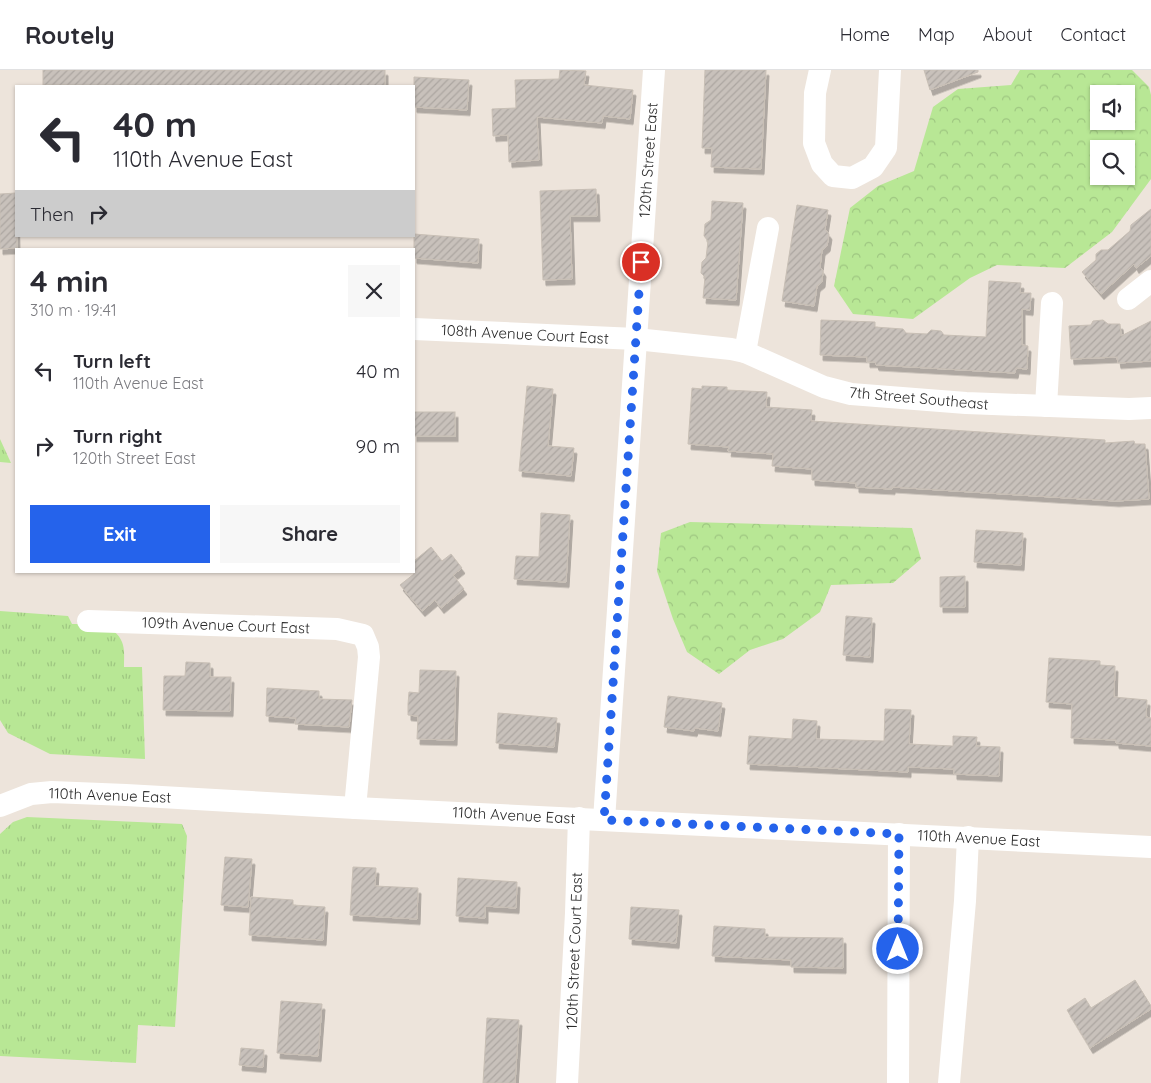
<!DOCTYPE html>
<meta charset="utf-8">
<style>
:root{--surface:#fff;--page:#f7f7f7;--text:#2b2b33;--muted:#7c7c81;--line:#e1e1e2;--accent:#2563eb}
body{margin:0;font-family:Quicksand,sans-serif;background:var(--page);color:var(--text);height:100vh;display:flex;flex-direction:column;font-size:19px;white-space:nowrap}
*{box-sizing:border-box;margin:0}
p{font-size:16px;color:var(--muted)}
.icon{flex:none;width:28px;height:28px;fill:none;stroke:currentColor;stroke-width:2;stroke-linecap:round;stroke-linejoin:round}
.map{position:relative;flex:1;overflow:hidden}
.drawer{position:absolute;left:15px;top:178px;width:400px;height:325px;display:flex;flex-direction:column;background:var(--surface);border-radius:0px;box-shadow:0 1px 4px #0004}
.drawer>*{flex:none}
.top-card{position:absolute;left:15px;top:15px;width:400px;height:152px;border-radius:0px;box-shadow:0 1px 4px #0004;background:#fff;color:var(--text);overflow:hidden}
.tools{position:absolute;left:1090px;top:15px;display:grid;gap:10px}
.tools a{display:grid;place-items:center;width:45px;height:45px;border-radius:0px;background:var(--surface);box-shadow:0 1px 4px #0004;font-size:25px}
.pin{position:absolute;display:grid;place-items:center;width:42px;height:42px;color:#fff;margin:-21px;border:2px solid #fff;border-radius:50%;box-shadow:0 1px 5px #0007}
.me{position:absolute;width:55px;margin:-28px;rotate:0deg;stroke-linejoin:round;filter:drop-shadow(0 0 4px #0008)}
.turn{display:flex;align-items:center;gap:18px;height:105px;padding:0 15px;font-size:22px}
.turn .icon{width:65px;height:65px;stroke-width:2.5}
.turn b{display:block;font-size:35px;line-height:42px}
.then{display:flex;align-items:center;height:48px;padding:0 15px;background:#0003;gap:10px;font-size:19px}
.round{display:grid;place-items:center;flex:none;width:52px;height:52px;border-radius:0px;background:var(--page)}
.head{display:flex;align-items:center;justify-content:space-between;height:85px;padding:0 15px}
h1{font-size:30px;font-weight:800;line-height:38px}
.cta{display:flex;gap:10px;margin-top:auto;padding:10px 15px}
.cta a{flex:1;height:58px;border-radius:0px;background:var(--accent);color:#fff;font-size:20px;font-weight:800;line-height:58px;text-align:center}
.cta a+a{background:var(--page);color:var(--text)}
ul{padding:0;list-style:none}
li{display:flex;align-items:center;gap:15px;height:75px;padding:0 15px}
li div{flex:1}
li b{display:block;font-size:19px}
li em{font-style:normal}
header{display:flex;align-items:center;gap:30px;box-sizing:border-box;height:70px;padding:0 25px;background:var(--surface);border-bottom:1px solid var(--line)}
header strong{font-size:24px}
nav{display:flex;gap:28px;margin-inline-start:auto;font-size:18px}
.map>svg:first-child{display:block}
.grass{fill:url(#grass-tufts)}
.forest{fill:url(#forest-crowns);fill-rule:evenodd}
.building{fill:url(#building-hatch);stroke:#c8bfb5;filter:url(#shadow)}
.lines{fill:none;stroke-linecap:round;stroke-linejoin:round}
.minor{stroke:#fff;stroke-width:22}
.route{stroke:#2563eb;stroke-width:9;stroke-dasharray:0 16.2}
.labels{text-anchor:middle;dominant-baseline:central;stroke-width:4;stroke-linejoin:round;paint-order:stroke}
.street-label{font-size:15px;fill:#2a2a2a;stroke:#fff}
</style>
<header>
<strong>Routely</strong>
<nav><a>Home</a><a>Map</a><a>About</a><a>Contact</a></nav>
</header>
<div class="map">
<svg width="1151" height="1013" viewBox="0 0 1151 1013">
<defs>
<pattern id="grass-tufts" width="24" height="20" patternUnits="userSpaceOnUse" patternTransform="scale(1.25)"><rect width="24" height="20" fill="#b8e795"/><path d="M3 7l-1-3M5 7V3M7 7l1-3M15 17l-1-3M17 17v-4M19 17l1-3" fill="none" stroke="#9ec681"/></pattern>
<pattern id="forest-crowns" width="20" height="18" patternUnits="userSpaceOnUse" patternTransform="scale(1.25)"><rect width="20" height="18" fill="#b8e795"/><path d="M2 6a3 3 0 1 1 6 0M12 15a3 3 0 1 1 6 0" fill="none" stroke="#9ec681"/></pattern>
<pattern id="building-hatch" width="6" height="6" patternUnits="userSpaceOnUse" patternTransform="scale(1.25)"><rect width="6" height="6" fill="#c8c1bb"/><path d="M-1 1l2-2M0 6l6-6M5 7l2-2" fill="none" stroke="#aca6a1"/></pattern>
<filter id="shadow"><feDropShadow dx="3" dy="5.5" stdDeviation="0" flood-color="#0004"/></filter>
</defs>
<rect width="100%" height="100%" fill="#ede4db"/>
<g class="grass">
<path d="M 0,369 L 11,393 L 0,392 Z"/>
<path d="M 0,541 L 68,546 L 72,554 C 89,554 115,553 122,572 C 125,579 124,589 124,597 L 142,597 L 145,689 L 50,684 L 8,663 L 0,650 Z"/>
<path d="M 27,747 L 182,754 L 187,766 L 175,957 L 138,955 L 136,993 L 0,986 L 0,764 L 13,752 Z"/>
</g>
<g class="forest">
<path d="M 1020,0 L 1132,0 L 1149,17 L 1151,25 L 1151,109 L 1112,162 L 1065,198 L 997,195 L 970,208 L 913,249 L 853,244 L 834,216 L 850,138 L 878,116 L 914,101 L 933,37 L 958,19 L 1011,15 ZM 1099,24 L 1126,24 L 1126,51 L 1099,51 ZM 1099,79 L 1126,79 L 1126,106 L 1099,106 Z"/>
<path d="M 690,452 L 912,458 L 921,489 L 893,513 L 831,515 L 820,542 L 783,569 L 750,580 L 719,604 L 687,582 L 673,549 L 657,501 L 661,463 Z"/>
</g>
<g class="building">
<path d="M 43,0 L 385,0 L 385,16 L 43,15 Z"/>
<path d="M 560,0 L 586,1 L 584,15 L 633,20 L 630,49 L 603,46 L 602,53 L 537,47 L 539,90 L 509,92 L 508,65 L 493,66 L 492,39 L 516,38 L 515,10 L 559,9 Z"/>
<path d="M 705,0 L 766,0 L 761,99 L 711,97 L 712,78 L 702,78 Z"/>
<path d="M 924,0 L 978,0 L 978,2 L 930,20 Z"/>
<path d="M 414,7 L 469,10 L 467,40 L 414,37 Z"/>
<path d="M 596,119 L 597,146 L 570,146 L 572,209 L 543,210 L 540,121 Z"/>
<path d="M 16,123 L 17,178 L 0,179 L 0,124 Z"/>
<path d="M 712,131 L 743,133 L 736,230 L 703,228 L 705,207 L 701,203 L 702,192 L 706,188 L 708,171 L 704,166 L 705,154 L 711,150 Z"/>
<path d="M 797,135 L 828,140 L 825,159 L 829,164 L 827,176 L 822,180 L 820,197 L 823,201 L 822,212 L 817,216 L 814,236 L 782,231 Z"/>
<path d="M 1151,139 L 1151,186 L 1136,198 L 1134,194 L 1101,224 L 1082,202 L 1096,190 L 1096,184 L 1101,180 L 1108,180 L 1130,161 L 1131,155 Z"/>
<path d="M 414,164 L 479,169 L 478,193 L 414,188 Z"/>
<path d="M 989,211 L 1021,213 L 1020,223 L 1031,223 L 1030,240 L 1022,239 L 1022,275 L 1028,276 L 1027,299 L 1016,298 L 1015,303 L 876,295 L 875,292 L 867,292 L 867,287 L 820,285 L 821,250 L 875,252 L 875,257 L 903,259 L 906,263 L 927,264 L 931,260 L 941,261 L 944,265 L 986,267 Z"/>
<path d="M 1103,250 L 1108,254 L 1120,254 L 1121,266 L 1151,251 L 1151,291 L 1118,293 L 1117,287 L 1071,289 L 1069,256 L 1091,255 L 1093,251 Z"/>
<path d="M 527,316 L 553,319 L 548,376 L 574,378 L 571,406 L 519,401 Z"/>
<path d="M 702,316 L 727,317 L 727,320 L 767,322 L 766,337 L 812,340 L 811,351 L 1105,370 L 1105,373 L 1134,371 L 1135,374 L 1145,374 L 1149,429 L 1116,431 L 892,417 L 892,419 L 856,417 L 856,413 L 812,410 L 812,399 L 772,396 L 773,384 L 728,381 L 729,377 L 688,374 L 692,318 L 702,319 Z"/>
<rect x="414" y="342" width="41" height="24"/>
<path d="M 541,443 L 570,445 L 566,512 L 514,509 L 516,486 L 539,487 Z"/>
<path d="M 976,460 L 1023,463 L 1021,495 L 974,492 Z"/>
<path d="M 431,477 L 442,491 L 451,484 L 462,498 L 453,505 L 464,519 L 441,538 L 435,530 L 422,541 L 400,515 L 414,504 L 414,491 Z"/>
<path d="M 965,506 L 965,537 L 940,537 L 940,507 Z"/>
<path d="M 846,546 L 872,548 L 870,587 L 843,585 Z"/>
<path d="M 1049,588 L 1100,591 L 1100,595 L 1115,596 L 1114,627 L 1147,630 L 1146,647 L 1151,648 L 1151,676 L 1116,673 L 1116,670 L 1071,668 L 1072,634 L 1046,632 Z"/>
<path d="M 186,592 L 210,593 L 210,607 L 231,607 L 230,641 L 163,640 L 164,606 L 185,606 Z"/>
<path d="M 420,600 L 456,601 L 454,670 L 417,669 L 418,646 L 408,645 L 408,634 L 409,622 L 419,623 Z"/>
<path d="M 267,618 L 319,621 L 319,629 L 352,630 L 349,657 L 295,654 L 296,648 L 266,646 Z"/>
<path d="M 668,626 L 722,633 L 718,661 L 695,658 L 694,661 L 664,657 Z"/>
<path d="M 885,639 L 911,640 L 909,674 L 953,676 L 953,666 L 977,667 L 976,676 L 1000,677 L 999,706 L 954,704 L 954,699 L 908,697 L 908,702 L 747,694 L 749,666 L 792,669 L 793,649 L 817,651 L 816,669 L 884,671 Z"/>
<path d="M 498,643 L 557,648 L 554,677 L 496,673 Z"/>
<path d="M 225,787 L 252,789 L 248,837 L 221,835 Z"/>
<path d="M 353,797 L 376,798 L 375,816 L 418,818 L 417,849 L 350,845 Z"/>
<path d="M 458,808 L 517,812 L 516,838 L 485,836 L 485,848 L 456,846 Z"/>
<path d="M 251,827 L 293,830 L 293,835 L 325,837 L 323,870 L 249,865 Z"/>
<path d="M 631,837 L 679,840 L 676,873 L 629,869 Z"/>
<path d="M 714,856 L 765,859 L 765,867 L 843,868 L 843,898 L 791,897 L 791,890 L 712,886 Z"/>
<path d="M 1135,910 L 1151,936 L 1151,939 L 1090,978 L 1067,940 L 1085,928 L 1091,938 Z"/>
<path d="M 281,931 L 322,934 L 318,986 L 277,983 Z"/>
<path d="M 487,948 L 519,950 L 515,1013 L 483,1013 Z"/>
<path d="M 241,978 L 264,980 L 263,997 L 239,995 Z"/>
</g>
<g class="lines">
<g class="minor">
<path d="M 820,0 L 815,23 L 814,73 L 822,94 L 833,106 L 852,108 L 873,97 L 886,78 L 890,0"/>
<path d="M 1128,229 L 1151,211"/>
<path d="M 414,259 L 636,269 L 731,279 L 745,282 L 824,317 L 851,324 L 966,333 L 1129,339 L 1151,338"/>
<path d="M 745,282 L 768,158"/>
<path d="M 1046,336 L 1052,233"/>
<path d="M 88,551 L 337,559 L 363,565 L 368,577 L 369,587 L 355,738"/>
<path d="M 0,736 L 31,724 L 52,722 L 126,725 L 355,738 L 1151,777"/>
<path d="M 604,750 L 654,0"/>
<path d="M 567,1013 L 576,843 L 579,748"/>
<path d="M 898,1013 L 899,764"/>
<path d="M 949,1013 L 965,831 L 968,767"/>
</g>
</g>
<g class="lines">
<path class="route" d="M 641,192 L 604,750 L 899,764 L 898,879"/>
</g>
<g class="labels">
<g class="street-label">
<text transform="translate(648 90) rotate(-86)">120th Street East</text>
<text transform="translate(525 264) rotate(3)">108th Avenue Court East</text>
<text transform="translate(919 328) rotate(5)">7th Street Southeast</text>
<text transform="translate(226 555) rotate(2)">109th Avenue Court East</text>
<text transform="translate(110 725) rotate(2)">110th Avenue East</text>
<text transform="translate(514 745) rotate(3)">110th Avenue East</text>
<text transform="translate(979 768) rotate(3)">110th Avenue East</text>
<text transform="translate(574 881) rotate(-88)">120th Street Court East</text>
</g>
</g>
</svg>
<div class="tools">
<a><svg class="icon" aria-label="sound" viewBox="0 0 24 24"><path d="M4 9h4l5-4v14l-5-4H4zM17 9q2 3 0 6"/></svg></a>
<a><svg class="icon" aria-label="search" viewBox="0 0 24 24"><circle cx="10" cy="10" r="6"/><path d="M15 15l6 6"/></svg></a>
</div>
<div class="pin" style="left:641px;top:192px;background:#d93025"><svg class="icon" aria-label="arrive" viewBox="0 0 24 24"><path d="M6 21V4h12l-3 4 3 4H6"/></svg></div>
<svg class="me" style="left:898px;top:879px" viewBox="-20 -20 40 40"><circle r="17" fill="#2563eb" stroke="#fff" stroke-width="3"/><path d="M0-11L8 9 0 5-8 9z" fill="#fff"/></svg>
<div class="top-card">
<div class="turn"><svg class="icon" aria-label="left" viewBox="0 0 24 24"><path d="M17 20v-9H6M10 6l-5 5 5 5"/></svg><div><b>40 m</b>110th Avenue East</div></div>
<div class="then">Then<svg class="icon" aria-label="right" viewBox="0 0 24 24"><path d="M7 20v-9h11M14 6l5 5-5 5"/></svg></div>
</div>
<section class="drawer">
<div class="head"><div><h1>4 min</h1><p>310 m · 19:41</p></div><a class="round"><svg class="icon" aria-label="close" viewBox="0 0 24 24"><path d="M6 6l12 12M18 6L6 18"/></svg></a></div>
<ul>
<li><svg class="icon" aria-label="left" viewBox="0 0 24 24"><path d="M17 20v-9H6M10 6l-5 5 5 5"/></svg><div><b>Turn left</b><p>110th Avenue East</p></div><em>40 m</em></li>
<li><svg class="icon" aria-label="right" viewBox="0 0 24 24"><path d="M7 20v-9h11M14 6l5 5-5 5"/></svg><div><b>Turn right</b><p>120th Street East</p></div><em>90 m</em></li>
</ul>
<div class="cta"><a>Exit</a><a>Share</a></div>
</section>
</div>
